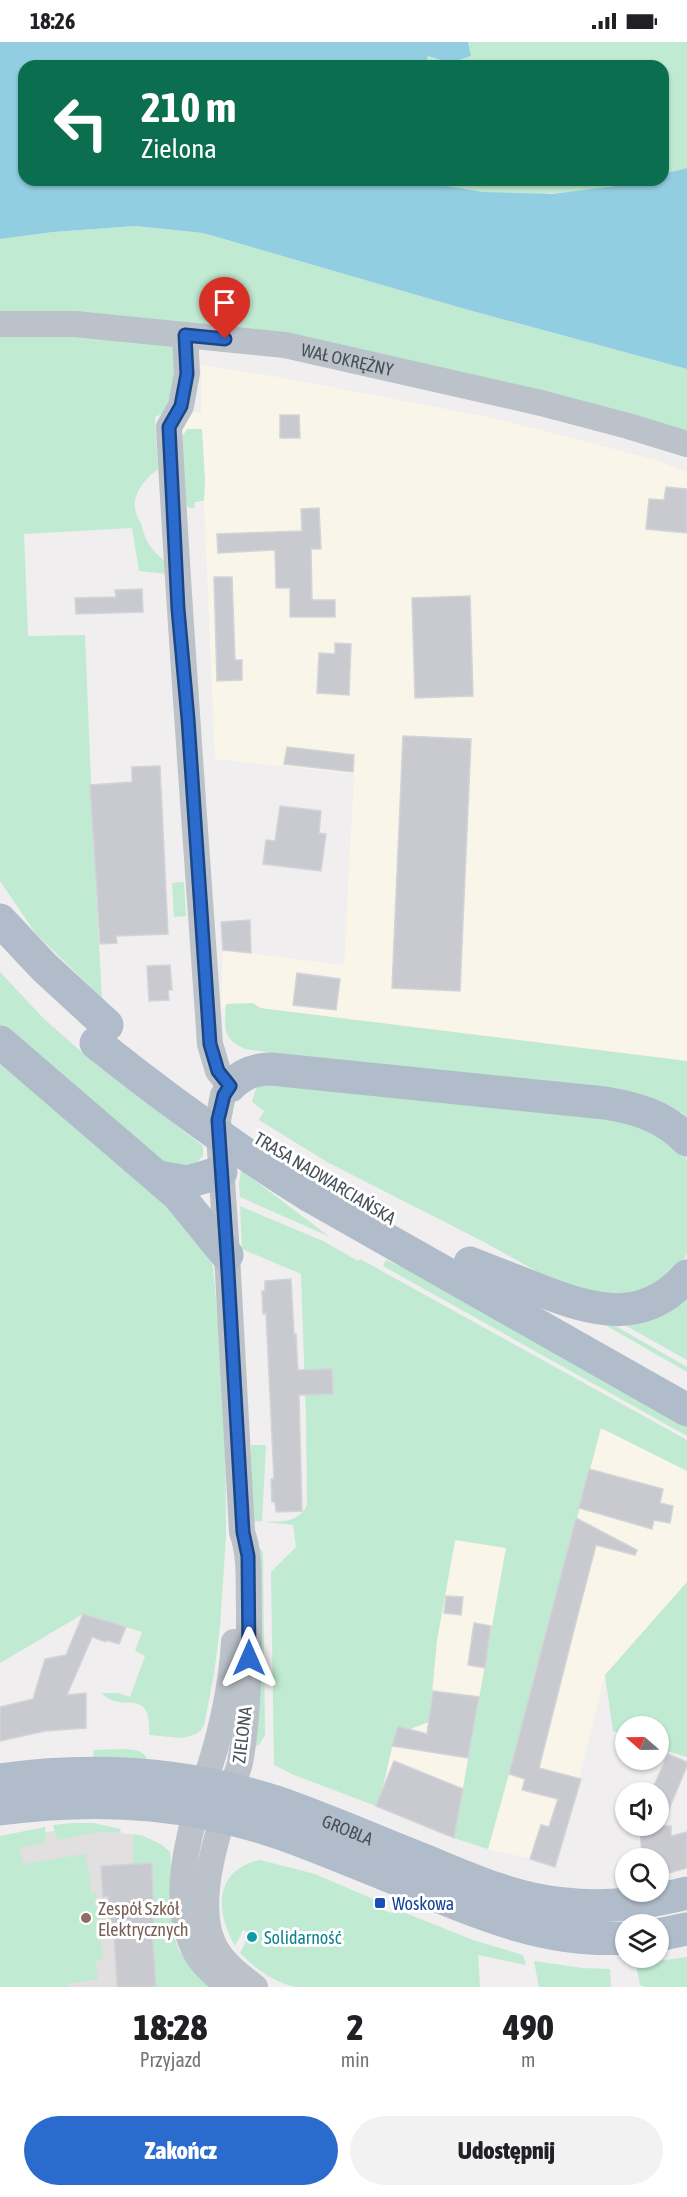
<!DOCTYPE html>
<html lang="pl">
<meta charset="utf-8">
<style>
:root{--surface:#fff;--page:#f2f2f2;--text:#202124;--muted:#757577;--accent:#2b6bcd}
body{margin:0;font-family:"Asap Condensed",sans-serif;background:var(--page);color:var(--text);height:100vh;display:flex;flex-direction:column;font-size:22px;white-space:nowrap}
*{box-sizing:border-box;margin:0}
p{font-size:20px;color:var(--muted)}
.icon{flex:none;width:33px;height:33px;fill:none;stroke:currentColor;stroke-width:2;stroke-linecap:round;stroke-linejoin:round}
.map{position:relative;height:1945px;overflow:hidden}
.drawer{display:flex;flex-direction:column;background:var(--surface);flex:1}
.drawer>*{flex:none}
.top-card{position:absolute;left:18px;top:18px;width:651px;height:126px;border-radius:18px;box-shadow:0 2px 4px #0004;background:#0b6e4f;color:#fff;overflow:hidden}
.needle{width:39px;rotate:290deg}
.tools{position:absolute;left:615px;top:1674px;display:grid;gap:12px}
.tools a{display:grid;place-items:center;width:54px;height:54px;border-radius:50%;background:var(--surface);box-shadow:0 2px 4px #0004;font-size:30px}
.pin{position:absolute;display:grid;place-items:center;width:51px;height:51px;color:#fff;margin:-62px -26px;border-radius:50% 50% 50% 0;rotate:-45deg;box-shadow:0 0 6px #0007}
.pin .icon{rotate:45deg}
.me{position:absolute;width:66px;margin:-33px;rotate:0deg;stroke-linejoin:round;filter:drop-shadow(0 0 4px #0008)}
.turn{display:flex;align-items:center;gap:21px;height:126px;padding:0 24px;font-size:27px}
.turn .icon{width:78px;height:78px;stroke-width:2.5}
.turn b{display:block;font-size:42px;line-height:51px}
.eta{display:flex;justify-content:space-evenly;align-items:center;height:102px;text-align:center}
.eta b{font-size:36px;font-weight:800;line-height:42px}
.cta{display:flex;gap:12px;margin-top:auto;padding:12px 24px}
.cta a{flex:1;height:69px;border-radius:36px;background:var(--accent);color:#fff;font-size:24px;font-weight:800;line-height:69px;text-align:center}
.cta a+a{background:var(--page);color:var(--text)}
.status{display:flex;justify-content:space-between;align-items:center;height:42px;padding:0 30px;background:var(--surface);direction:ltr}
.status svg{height:16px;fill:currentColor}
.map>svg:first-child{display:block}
.commercial{fill:#faf5e9}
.education{fill:#e1dfdf}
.green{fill:#c0ead2}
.water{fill:#92cee2}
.building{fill:#c9cad0;stroke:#d2d4d9;stroke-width:1.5}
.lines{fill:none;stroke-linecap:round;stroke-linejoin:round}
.minor{stroke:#bbc2c9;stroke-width:26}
.major{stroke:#b0bcca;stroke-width:33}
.major-bridge{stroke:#b0bcca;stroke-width:33}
.route-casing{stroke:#1c4685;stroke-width:15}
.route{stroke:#2b6bcd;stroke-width:10}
.transit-dot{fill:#1a4fb4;stroke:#fff;stroke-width:2}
.education-dot{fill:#8d6e63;stroke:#fff;stroke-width:2}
.culture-dot{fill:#0f9aa8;stroke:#fff;stroke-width:2}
.labels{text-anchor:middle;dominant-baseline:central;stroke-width:6;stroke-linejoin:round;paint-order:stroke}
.street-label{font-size:18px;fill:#485059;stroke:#fff}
.transit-label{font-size:18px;fill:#164399;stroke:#fff;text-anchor:start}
.education-label{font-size:18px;fill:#785e54;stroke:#fff;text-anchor:start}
.culture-label{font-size:18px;fill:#0d838f;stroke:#fff;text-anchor:start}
</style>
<div class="status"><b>18:26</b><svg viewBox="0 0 49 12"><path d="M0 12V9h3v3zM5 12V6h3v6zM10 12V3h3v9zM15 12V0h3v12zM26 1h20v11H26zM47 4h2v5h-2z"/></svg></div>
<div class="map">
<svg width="687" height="1945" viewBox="0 0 687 1945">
<rect width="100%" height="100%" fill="#f0eeee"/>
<g class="commercial">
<path d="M 201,323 L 279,335 L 493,376 L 656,418 L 687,430 L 687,1019 L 259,966 L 253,961 L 226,962 L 221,968 L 223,908 L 344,923 L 354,732 L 215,717 L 204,460 L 184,462 L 183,378 L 190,371 L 201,370 Z"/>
<path d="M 601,1386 L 687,1429 L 687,1540 L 605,1633 L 579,1736 L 581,1737 L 555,1825 L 532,1817 L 488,1807 Z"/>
<path d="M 456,1498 L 506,1506 L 454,1796 L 376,1764 L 386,1740 L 388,1718 L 398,1684 L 433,1649 L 437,1598 Z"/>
</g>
<path class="education" d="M 76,1788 L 141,1793 L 161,1802 L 170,1810 L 172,1889 L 179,1909 L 182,1945 L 0,1945 L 0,1800 L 52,1789 Z"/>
<g class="green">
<path d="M 468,0 L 687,0 L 687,126 L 663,132 L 663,24 L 425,24 L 428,14 L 450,21 L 471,14 Z"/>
<path d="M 408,138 L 639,138 C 589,150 533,156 482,150 C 457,148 433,142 408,138 Z"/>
<path d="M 135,184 L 203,191 L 465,267 L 687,327 L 687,397 L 342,307 L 172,304 L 176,309 L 183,338 L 162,372 L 155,375 L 158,427 C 146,436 130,453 136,471 C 137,475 140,479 142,484 C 145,500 154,512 168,521 L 168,532 L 139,529 L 132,486 L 24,492 L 28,594 L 85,593 L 94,815 L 102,956 L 36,892 L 0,839 L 0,197 L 53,190 Z"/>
<path d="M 187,387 L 202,387 L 205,438 L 204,459 L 195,460 L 194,466 L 189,466 L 184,460 L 182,395 Z"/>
<path d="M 184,840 L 186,874 L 174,875 L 172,841 Z"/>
<path d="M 0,930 L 44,977 L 93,1020 L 203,1104 L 203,1114 L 185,1132 L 178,1131 L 0,987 Z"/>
<path d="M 253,961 L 260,966 L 687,1019 L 687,1076 L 681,1070 L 245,1007 C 221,997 225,984 226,962 Z"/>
<path d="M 0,1017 L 203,1197 L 213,1225 L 225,1357 L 226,1494 L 220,1585 L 214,1632 L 204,1683 L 201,1688 L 196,1692 L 183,1696 L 149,1693 C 152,1641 121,1674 102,1651 L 118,1651 L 130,1655 L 145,1614 L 135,1609 L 142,1590 L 83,1572 L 0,1621 Z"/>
<path d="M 258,1040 L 640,1079 L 685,1113 L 687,1120 L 687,1211 L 679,1227 L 628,1257 L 561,1243 L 486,1201 L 327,1120 L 259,1078 L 264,1069 L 252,1060 Z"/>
<path d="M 241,1128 L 330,1195 L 240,1155 L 239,1143 Z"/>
<path d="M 240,1164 L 323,1199 L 358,1219 L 360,1217 L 687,1398 L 687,1429 L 601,1386 L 509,1732 L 488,1807 L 454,1796 L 506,1506 L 455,1498 L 437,1598 L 429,1680 L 410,1687 L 398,1684 C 389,1712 387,1737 376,1764 L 294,1733 L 274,1723 L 271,1530 L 296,1505 L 293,1483 L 265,1480 C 283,1479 298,1481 307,1463 L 306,1376 L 301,1232 L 242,1207 Z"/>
<path d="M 386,1218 L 437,1240 L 687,1380 L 687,1394 L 383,1224 Z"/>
<path d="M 687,1248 L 687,1318 L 621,1281 Z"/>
<path d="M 593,1276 L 605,1278 L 687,1325 L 687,1330 Z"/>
<path d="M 251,1403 L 266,1403 L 262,1479 L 252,1480 Z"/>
<path d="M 258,1504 L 263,1510 L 265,1693 L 259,1703 L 254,1705 Z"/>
<path d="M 687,1540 L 687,1715 L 659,1707 L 658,1684 L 626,1684 L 625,1694 L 613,1689 L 605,1633 Z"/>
<path d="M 125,1707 C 138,1708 145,1709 149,1722 L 94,1717 L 93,1708 Z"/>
<path d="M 73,1781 L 93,1781 L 120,1787 L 121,1791 L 99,1790 L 60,1798 L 56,1795 L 53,1783 Z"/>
<path d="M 45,1785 L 46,1796 L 44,1801 L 19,1806 L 24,1822 L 85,1812 L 89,1830 L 91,1851 L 96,1851 L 103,1917 L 96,1918 L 98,1937 L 68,1942 L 68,1945 L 0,1945 L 0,1794 Z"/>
<path d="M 133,1793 C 147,1794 159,1801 170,1810 L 172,1836 L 172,1889 L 179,1909 L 210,1945 L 156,1945 L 152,1911 L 154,1910 L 153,1873 L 150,1852 L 154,1851 L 152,1821 L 133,1822 Z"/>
<path d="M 260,1818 L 315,1832 L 380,1860 L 378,1866 L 391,1871 L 393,1866 L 473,1898 L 523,1913 L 526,1923 L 478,1913 L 480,1945 L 296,1945 C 274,1940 256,1927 240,1911 L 246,1899 L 252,1902 L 256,1894 L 243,1888 L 235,1904 C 215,1869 214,1828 260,1818 Z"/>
<path d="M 687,1915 L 687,1945 L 645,1945 L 640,1943 L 636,1922 Z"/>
<path d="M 534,1919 L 582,1926 L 610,1927 L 611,1945 L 539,1945 Z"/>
</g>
<path class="water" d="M 0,0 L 468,0 L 471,14 L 450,21 L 428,14 L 425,24 L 400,24 L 399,22 L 371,20 L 347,24 L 24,24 L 24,138 L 408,138 L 483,150 L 552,152 L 615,144 L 639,138 L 663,138 L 663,132 L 687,126 L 687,327 L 465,267 L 203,191 L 135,184 L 53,190 L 0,197 Z"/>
<g class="building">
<path d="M 280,373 L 299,373 L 300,396 L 280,396 Z"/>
<path d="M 666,445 L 687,447 L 687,491 L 646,487 L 649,457 L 664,458 Z"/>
<path d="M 319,466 L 321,507 L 311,507 L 312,558 L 335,558 L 335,575 L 290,575 L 290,546 L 276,546 L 275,508 L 218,511 L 217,492 L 302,489 L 301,467 Z"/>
<path d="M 214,535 L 232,535 L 235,618 L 242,618 L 242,638 L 217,639 Z"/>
<path d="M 142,547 L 143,570 L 76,572 L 75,556 L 116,555 L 115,548 Z"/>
<path d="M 470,554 L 473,654 L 415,656 L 412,556 Z"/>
<path d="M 335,601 L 351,602 L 349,653 L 317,651 L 319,611 L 335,612 Z"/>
<path d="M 403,694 L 471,697 L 460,949 L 392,946 Z"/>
<path d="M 287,705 L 354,713 L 353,730 L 284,722 Z"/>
<path d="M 160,724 L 168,892 L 116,894 L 117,901 L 100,902 L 90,743 L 132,740 L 132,725 Z"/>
<path d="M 280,764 L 321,769 L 319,791 L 326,792 L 321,829 L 263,822 L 266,798 L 275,799 Z"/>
<path d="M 250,878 L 251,911 L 223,908 L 221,880 Z"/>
<path d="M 170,923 L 172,948 L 168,948 L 169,958 L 149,959 L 147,924 Z"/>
<path d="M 297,931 L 340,937 L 336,968 L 293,963 Z"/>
<path d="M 291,1237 L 294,1292 L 296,1292 L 298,1328 L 332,1327 L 333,1352 L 299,1353 L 302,1469 L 276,1470 L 275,1460 L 272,1460 L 271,1437 L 274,1437 L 266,1271 L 263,1272 L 262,1249 L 265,1249 L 265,1239 Z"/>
<path d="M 589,1427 L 663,1447 L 660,1461 L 673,1464 L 670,1481 L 654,1478 L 652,1487 L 579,1466 Z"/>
<path d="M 576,1476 L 637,1508 L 635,1513 L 596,1503 L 578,1572 L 539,1726 L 581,1737 L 555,1825 L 530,1817 L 541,1783 L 549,1785 L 558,1757 L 522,1748 L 525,1737 L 509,1732 Z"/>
<path d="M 446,1554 L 463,1555 L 461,1573 L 444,1571 Z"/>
<path d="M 83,1572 L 126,1585 L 119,1602 L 106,1598 L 106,1600 L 92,1595 L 67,1653 L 86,1651 L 86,1686 L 45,1689 L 0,1699 L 0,1665 L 33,1657 L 45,1617 L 66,1613 Z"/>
<path d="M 474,1581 L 491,1584 L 485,1626 L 468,1623 Z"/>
<path d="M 433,1649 L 479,1655 L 468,1716 L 392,1704 L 398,1684 L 427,1692 Z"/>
<path d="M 668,1712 L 687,1720 L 687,1724 L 662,1784 L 671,1784 L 671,1794 L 687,1790 L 687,1826 L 658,1834 L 658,1816 L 642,1816 L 640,1784 L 658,1784 L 658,1750 L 651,1750 Z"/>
<path d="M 394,1719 L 463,1747 L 454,1796 L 376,1764 Z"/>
<path d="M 152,1821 L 154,1887 L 152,1887 L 156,1945 L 117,1945 L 114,1889 L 110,1890 L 108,1854 L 103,1855 L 101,1824 Z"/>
</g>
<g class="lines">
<g class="minor">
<path id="s1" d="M 0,282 L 75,282 L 285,303 L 541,361 L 628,384 L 687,402"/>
<path d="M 185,293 L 187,331 L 181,364 L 169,385 C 180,591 196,796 210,1002 L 218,1029 L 230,1044 L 223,1053 L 218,1078 L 227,1213 L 242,1490 C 251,1515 248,1542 249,1568 C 249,1619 249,1671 240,1721 C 225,1770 187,1864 218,1910 C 227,1924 242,1935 255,1945"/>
<path d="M 230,1945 C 218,1936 205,1926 197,1913 C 162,1852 198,1766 216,1704 C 225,1671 232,1635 234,1600"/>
</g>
<g class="major">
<path d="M 0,878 L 44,925 L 107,983"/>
<path d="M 0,1000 L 178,1153 L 227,1213"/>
<path d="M 230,1044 C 242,1032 254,1027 271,1027 L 605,1061 C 636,1066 664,1074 687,1098"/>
<path d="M 158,1135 L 188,1140 L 221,1130"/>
<path d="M 310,1154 L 687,1368"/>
<path d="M 470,1221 C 493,1230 516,1239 539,1248 C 593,1269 643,1284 687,1234"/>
<path id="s2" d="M 0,1738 C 93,1725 189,1731 279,1761 C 330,1779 380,1801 431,1821 C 474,1839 518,1858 565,1862 C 607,1867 647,1861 687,1851"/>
<path d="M 0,1767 C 106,1753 198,1760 299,1798 C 338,1813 377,1829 416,1845 C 484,1874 551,1901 626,1896"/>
<path d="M 658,1893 L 687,1887"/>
</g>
<path class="major-bridge" d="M 96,1001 C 165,1056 235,1107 310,1154"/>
</g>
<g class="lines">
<defs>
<path id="route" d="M 225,297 L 185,293 L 187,332 L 181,364 L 169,385 L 178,567 L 188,677 L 210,1002 L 218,1029 L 230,1044 L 224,1053 L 218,1078 L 227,1213 L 243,1490 L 248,1514 L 249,1616"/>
</defs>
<use href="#route" class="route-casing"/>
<use href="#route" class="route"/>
</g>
<rect class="transit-dot" x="374" y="1855" width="12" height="12" rx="3"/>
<circle class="education-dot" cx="86" cy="1876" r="6"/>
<circle class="culture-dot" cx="252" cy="1895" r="6"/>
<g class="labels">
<g class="street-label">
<text stroke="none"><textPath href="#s1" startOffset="350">WAŁ OKRĘŻNY</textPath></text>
<text transform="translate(325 1136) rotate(31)">TRASA NADWARCIAŃSKA</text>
<text transform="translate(242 1693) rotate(-83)">ZIELONA</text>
<text stroke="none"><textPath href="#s2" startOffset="356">GROBLA</textPath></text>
</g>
<g class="transit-label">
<text x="392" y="1861">Woskowa</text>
</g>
<g class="education-label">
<text x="98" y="1866">Zespół Szkół<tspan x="98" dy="21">Elektrycznych</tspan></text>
</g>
<g class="culture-label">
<text x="264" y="1895">Solidarność</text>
</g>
</g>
</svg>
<div class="tools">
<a><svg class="needle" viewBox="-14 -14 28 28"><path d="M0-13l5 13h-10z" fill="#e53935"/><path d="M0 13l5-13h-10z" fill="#757577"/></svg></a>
<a><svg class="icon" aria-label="sound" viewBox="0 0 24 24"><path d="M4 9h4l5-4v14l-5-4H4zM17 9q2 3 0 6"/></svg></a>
<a><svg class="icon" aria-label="search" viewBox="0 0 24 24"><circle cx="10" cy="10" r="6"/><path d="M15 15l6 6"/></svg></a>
<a><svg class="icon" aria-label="layers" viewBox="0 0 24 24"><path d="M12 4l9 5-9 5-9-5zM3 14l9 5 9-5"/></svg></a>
</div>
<div class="pin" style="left:225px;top:297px;background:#d93025"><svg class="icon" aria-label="arrive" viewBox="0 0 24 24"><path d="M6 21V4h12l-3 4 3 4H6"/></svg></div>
<svg class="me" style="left:249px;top:1616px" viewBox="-20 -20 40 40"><path d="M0-17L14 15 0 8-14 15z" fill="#2b6bcd" stroke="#fff" stroke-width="4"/></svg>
<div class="top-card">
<div class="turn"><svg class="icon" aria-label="left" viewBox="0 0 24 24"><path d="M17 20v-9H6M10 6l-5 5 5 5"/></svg><div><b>210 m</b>Zielona</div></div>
</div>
</div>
<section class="drawer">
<div class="eta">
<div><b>18:28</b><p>Przyjazd</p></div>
<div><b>2</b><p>min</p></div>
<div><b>490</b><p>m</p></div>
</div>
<div class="cta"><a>Zakończ</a><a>Udostępnij</a></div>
</section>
